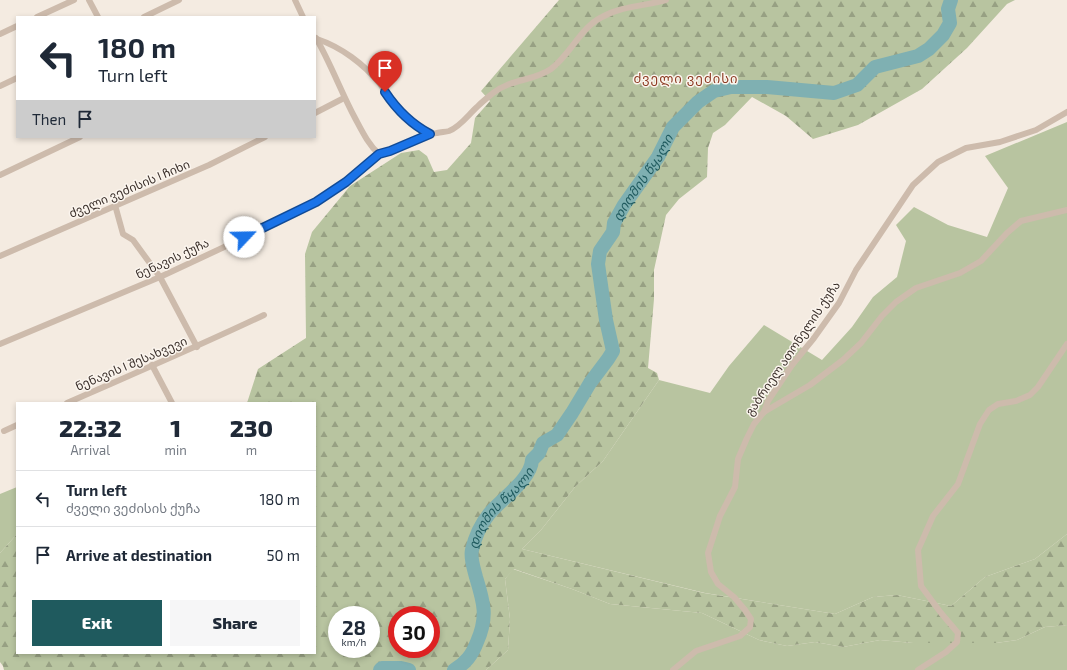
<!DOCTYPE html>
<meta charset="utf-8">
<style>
:root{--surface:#fff;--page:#f6f6f7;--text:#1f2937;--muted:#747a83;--line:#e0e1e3;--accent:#1f5a5e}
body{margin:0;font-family:"Exo 2","Noto Sans Georgian",sans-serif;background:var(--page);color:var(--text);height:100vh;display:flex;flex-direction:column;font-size:15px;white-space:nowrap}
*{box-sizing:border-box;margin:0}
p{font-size:13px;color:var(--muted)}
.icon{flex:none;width:22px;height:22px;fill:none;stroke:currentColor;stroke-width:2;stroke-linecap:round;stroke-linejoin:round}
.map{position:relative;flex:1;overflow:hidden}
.drawer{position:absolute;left:16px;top:402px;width:300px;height:252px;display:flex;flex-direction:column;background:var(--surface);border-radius:0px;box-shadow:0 2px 6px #0003}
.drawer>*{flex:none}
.hud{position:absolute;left:16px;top:16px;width:300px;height:122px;border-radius:0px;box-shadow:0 2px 6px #0003;background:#fff;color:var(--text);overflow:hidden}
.speed{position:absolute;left:328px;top:606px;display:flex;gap:8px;font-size:20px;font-weight:700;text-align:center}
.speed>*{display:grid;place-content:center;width:52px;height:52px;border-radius:50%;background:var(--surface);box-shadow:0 2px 6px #0003;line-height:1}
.speed small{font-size:10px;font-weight:400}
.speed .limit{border:6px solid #d22;background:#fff;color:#111}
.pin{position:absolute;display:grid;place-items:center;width:34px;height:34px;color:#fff;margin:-41px -17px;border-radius:50% 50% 50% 0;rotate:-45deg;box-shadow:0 0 4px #0007}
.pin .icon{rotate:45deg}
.me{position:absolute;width:44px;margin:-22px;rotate:66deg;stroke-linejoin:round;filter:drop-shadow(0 0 3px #0008)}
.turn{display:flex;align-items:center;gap:14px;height:84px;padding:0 16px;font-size:18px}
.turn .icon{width:52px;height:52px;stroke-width:2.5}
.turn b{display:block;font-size:28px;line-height:34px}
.then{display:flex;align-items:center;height:38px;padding:0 16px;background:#0003;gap:8px;font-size:15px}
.eta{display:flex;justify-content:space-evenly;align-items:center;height:68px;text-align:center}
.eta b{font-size:24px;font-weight:800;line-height:28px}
.cta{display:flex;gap:8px;margin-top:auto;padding:8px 16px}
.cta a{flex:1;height:46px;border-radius:0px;background:var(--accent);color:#fff;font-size:16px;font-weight:800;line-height:46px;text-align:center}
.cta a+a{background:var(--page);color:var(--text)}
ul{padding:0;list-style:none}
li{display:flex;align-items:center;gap:12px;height:56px;padding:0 16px;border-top:1px solid var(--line)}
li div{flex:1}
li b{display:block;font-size:15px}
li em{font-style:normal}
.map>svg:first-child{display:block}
.green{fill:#b8c4a0}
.forest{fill:url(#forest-firs);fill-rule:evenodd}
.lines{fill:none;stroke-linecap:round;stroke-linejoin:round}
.river{stroke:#7fb0b2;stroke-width:14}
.minor{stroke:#cdbbac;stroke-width:6}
.route-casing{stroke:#114b97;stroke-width:10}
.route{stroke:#1a73e8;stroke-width:7}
.labels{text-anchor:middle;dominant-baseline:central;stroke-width:3;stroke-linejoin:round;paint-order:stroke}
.street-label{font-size:12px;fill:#3b302b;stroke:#fbf5ee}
.neighbourhood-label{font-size:13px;letter-spacing:1px;fill:#8c3b22;stroke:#fbf5ee}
.water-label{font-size:13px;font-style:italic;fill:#1f5a5e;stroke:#fbf5ee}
</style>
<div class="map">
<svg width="1067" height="670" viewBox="0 0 1067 670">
<defs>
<pattern id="forest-firs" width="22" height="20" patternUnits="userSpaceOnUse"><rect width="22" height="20" fill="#b8c4a0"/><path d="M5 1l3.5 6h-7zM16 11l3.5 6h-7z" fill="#97a083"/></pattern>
</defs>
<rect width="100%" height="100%" fill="#f4ebe1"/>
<g class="green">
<path d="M 1067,122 L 1067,534 L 1035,559 L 985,577 L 951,606 L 897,595 L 873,597 L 835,614 L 705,593 L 522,549 L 541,530 L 575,487 L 603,461 L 659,380 L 710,393 L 729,366 L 764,325 L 822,360 L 852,327 L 873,297 L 897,277 L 906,241 L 896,225 L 914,207 L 948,225 L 987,237 L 1008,188 L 985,156 Z"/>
<path d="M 17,487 L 17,534 L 0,553 L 0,494 Z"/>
<path d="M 513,569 L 572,589 L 610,604 L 702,613 L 759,640 L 787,646 L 815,642 L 843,647 L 880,640 L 913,643 L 996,643 L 1017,640 L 1045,627 L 1067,625 L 1067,670 L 486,670 L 508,650 L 510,619 L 505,579 Z"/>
</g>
<path class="forest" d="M 559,0 L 1015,0 L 1007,4 L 967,48 L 922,89 L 858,125 L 813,139 L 786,116 L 752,97 L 725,125 L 713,133 L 708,148 L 707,177 L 679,199 L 666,215 L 654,270 L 654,299 L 648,368 L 657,373 L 659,380 L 603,461 L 575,487 L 541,530 L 522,549 L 704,593 L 835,614 L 873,597 L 897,595 L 951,606 L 985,577 L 1035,559 L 1067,534 L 1067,625 L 1045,627 L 1017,640 L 996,643 L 913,643 L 880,640 L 843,647 L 815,642 L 787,646 L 759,640 L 702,613 L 610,604 L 572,589 L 514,569 L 505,579 L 510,619 L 508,650 L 486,670 L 4,670 L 3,666 L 0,662 L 0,553 L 17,534 L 17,653 L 315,653 L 315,403 L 247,403 L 258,369 L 306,338 L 305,254 L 312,232 L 350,186 L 401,153 L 419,150 L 427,156 L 434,172 L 447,170 L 471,143 L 475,118 L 490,101 L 481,91 ZM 337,615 L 371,615 L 371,649 L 337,649 ZM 397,615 L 431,615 L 431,649 L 397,649 Z"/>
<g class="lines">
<g class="river">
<path d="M 380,670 L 382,668 L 401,668 L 409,670"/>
<path id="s1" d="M 454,670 C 466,663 472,655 477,642 C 488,617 484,603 476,577 C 474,569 470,558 472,550 C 475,537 481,524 489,514 C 501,499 531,480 532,460 L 539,453 L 543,443 L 557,435 L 572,413 L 590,383 L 608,359 L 613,351 L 606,320 L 598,264 L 600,251 L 613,232 L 614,223 L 624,205 L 658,157 L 673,127 L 698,102 L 714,91 L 731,87 L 767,87 L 834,93 L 857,85 L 875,67 L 918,56 L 929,49 L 943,35 L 950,23 L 948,9 L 951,0"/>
</g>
<g class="minor">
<path d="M 89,0 L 98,17"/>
<path d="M 295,0 L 303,17"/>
<path d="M 37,17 L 74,0"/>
<path d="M 144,17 L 179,0"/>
<path d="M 0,34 L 17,26"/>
<path d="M 316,38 C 331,64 341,92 355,118 C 362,131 368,144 379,154"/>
<path d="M 317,39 C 341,47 364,64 380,84 C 394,103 406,124 428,133 C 432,134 434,134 437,133 C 441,132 446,132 449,131 C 460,127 469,114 477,107 C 482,102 487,98 493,93 C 510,79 534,81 551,69 C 571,54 580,28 602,17 C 622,6 645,6 666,0"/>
<path d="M 0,86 L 17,78"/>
<path d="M 315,113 L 344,98"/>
<path d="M 0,175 L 80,137"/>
<path d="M 115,205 L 123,234 L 133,240 L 160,277 L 197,347"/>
<path d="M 0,256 L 209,165 L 265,137"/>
<path d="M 0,344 L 160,277 L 282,220 L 316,202 L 346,182 L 379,154 L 390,151 L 431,134"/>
<path d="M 152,365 L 172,403"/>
<path d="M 67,403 C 133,374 199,346 264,315"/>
<path d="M 764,412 L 810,385 L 843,360 L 861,343 L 882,316 L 896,302 L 916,288 L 960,273 L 981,261 L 1007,233 L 1021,221 L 1067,210"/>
<path d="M 4,431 L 17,425"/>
<path d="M 673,670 L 696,651 L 740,636 L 750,627 L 751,619 L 745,610 L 734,597 L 718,584 L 711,572 L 708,553 L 720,516 L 735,487 L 738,459 L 747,438 L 754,424 L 764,412 L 768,401 L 792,365 L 814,338 L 839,303 L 856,270 L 913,185 L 938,162 L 966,148 L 1000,142 L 1036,130 L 1067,112"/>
<path d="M 918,670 L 946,652 L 957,642 L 958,633 L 941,613 L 921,586 L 918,550 L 933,516 L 958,484 L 980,424 L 989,410 L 998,404 L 1016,401 L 1030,395 L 1038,387 L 1067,344"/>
</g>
</g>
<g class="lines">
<defs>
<path id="route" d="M 244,237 L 316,202 L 346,182 L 379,154 L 390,151 L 430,134 C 411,124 397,110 385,92"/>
</defs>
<use href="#route" class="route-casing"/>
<use href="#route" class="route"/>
</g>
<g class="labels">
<g class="street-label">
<text transform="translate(129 188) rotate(-23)">ძველი ვეძისის I ჩიხი</text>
<text transform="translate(172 258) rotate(-25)">ნენავის ქუჩა</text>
<text transform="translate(792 348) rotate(-56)">გაბრიელ ათონელის ქუჩა</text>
<text transform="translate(131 363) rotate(-23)">ნენავის I შესახვევი</text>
</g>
<g class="neighbourhood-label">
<text x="686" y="78">ძველი ვეძისი</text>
</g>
<g class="water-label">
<text stroke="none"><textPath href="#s1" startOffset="567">დიღმის წყალი</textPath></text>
<text stroke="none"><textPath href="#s1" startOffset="183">დიღმის წყალი</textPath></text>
</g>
</g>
</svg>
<div class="speed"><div>28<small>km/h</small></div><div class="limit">30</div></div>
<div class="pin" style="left:385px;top:92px;background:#d93025"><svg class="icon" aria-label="arrive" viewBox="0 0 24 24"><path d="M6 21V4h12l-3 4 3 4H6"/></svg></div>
<svg class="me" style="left:244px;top:237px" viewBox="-20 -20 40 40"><circle r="19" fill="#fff"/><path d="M0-13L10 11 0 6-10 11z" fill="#1a73e8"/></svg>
<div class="hud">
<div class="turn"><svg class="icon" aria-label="left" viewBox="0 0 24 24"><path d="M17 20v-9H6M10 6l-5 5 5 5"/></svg><div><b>180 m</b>Turn left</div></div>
<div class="then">Then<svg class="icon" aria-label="arrive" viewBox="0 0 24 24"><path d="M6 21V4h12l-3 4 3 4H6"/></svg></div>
</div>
<section class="drawer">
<div class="eta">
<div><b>22:32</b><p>Arrival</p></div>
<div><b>1</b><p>min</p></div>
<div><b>230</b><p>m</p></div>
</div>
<ul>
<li><svg class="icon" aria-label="left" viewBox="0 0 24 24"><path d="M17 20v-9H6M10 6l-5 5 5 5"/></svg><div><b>Turn left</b><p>ძველი ვეძისის ქუჩა</p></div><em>180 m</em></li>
<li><svg class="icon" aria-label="arrive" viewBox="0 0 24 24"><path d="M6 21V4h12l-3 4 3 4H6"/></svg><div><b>Arrive at destination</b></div><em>50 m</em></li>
</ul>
<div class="cta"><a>Exit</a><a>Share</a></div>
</section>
</div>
